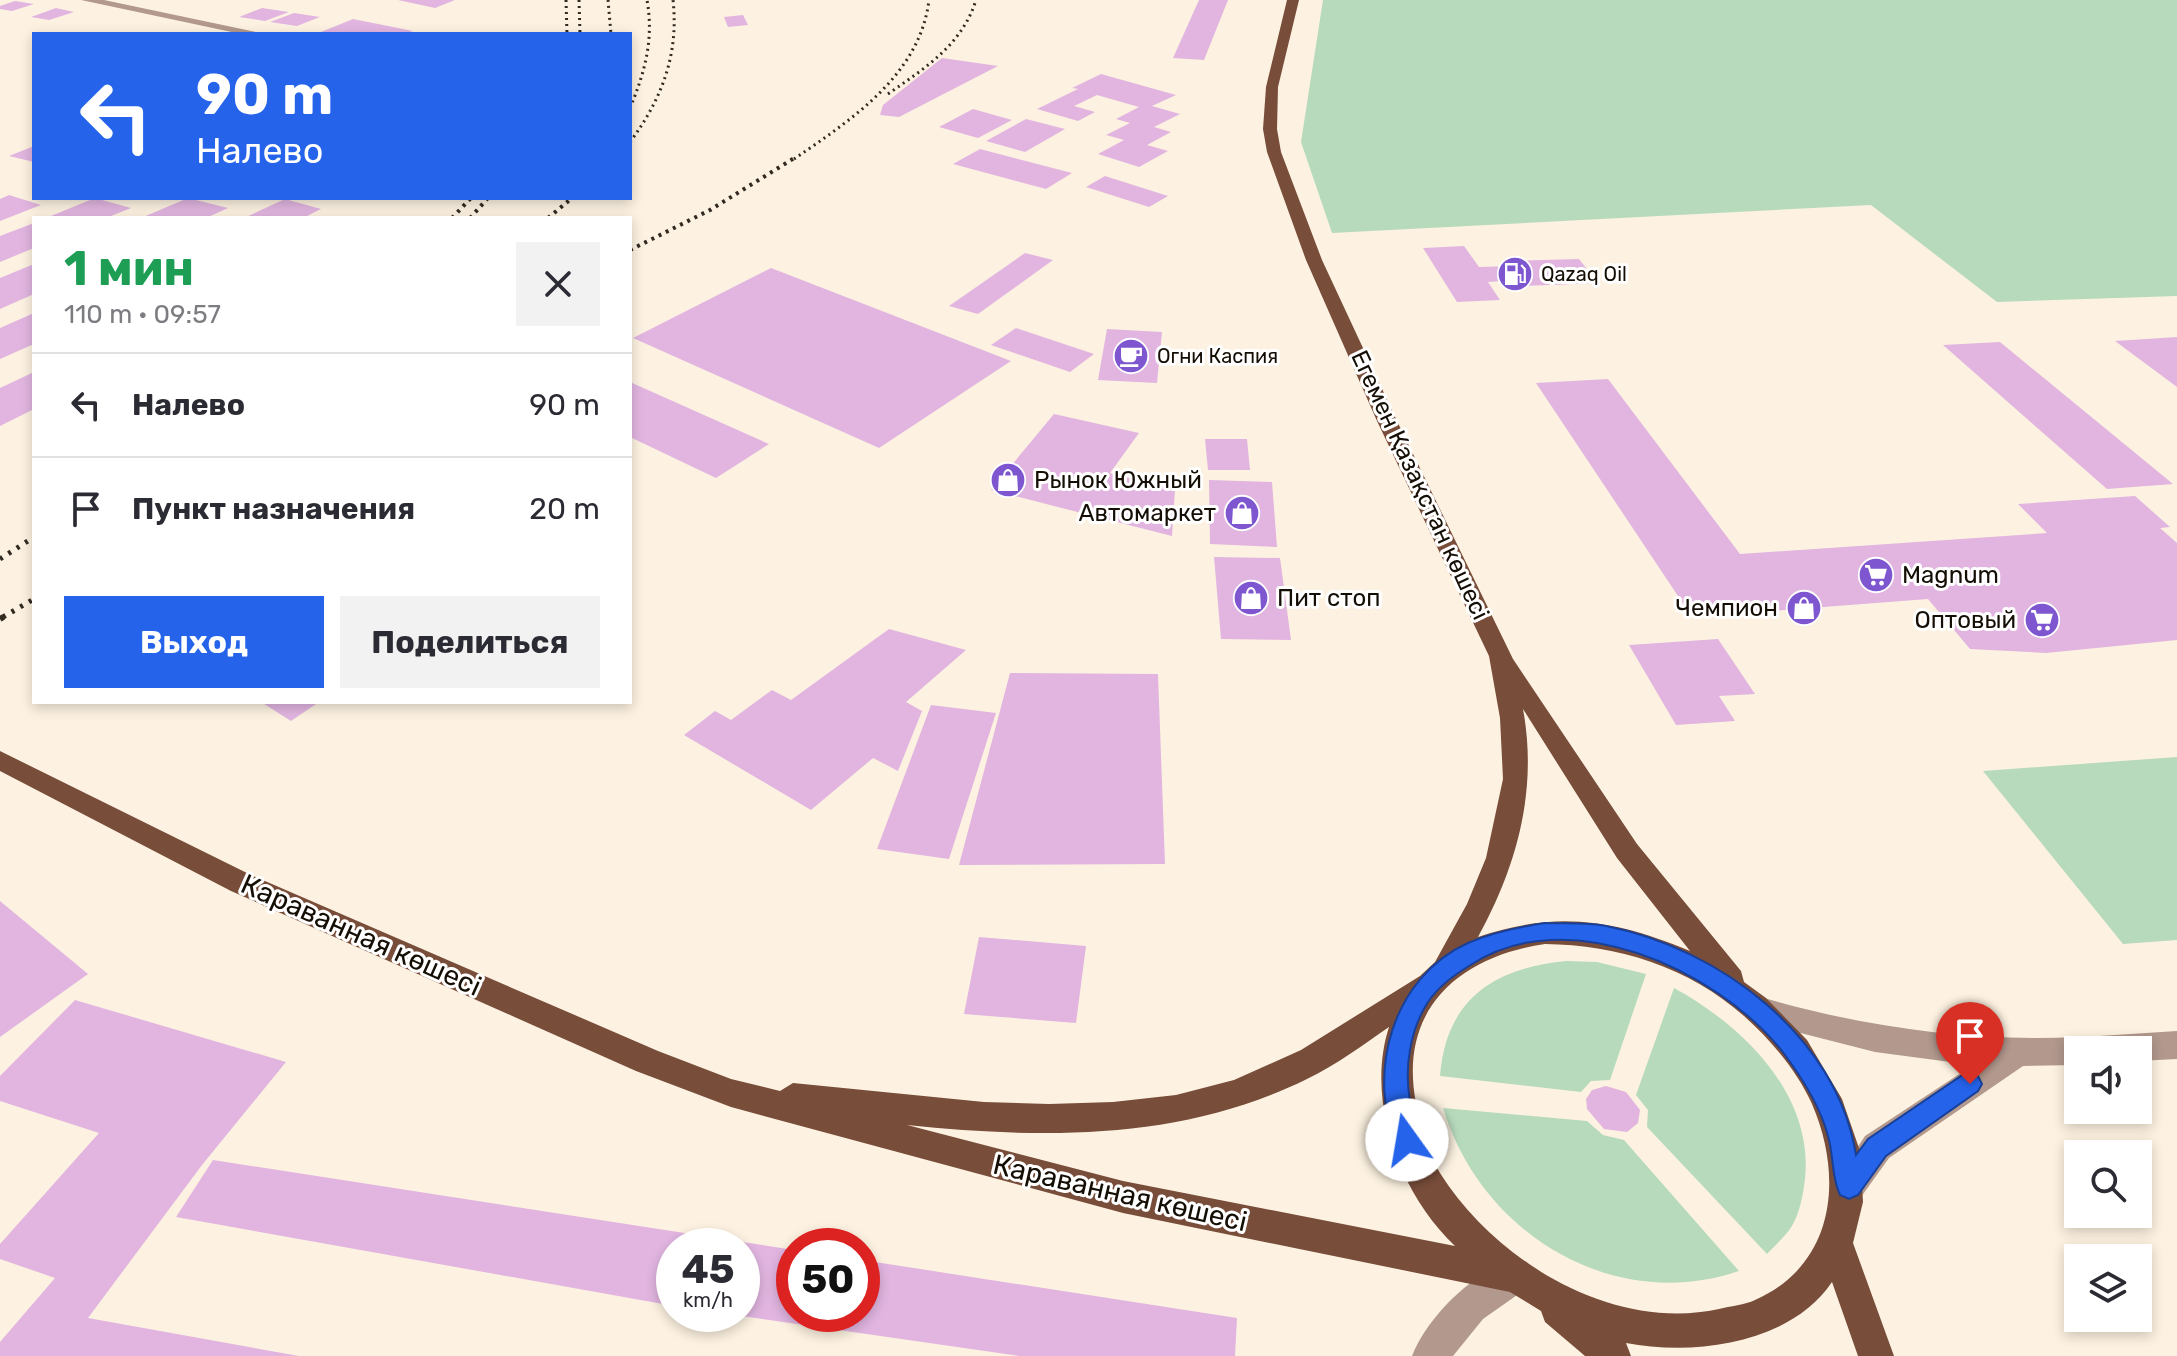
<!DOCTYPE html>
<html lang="ru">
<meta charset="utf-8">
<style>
:root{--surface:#fff;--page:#f2f2f3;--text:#2b2b33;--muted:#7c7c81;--line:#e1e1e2;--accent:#2563eb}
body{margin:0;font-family:Rubik,sans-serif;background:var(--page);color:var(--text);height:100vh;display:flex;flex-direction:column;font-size:30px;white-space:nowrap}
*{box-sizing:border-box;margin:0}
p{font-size:26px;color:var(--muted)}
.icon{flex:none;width:44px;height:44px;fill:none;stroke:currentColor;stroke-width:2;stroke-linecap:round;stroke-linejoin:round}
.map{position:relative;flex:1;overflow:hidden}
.drawer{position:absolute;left:32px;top:216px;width:600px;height:488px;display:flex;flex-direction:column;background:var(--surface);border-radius:0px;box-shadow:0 4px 12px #0003}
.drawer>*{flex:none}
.guide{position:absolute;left:32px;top:32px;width:600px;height:168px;border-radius:0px;box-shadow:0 4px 12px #0003;background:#2563eb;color:#fff;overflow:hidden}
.buttons{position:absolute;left:2064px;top:1036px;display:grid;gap:16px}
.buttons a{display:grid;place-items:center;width:88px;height:88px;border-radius:0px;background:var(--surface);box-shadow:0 4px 12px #0003;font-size:40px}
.speed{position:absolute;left:656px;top:1228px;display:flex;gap:16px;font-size:40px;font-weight:700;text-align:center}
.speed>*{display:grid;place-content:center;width:104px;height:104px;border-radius:50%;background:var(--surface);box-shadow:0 4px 12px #0003;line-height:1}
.speed small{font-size:20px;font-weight:400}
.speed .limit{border:12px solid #d22;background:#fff;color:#111}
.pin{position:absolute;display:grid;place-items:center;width:68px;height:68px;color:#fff;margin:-82px -34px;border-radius:50% 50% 50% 0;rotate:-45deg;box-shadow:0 0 8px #0007}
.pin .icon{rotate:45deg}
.me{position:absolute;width:88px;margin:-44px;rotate:347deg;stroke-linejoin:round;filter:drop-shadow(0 0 6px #0008)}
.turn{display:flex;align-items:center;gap:28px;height:168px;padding:0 32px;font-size:36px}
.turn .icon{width:104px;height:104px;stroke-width:2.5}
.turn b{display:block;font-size:56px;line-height:68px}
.round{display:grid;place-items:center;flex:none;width:84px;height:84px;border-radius:0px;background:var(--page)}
.headline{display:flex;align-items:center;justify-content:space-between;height:136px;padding:0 32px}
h1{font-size:48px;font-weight:700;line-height:60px;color:#1e9e55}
.action{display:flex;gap:16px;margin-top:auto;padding:16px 32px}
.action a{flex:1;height:92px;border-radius:0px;background:var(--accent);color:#fff;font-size:32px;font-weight:700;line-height:92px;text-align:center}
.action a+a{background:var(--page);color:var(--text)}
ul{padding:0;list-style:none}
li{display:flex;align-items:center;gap:24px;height:104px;padding:0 32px;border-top:2px solid var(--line)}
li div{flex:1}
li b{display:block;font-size:30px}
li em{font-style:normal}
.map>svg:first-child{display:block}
.green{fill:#b7dabc}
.building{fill:#e1b5e0}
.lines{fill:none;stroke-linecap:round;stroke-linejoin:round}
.minor{fill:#b2988d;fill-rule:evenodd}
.major{fill:#784d3a;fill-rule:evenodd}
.rail-far3{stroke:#312a20;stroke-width:3;stroke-dasharray:2 4;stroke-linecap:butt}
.rail-far2{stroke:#312a20;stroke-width:4;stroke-dasharray:3 5;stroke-linecap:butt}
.rail-far1{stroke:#312a20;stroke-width:5;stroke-dasharray:3 7;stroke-linecap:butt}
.rail{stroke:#312a20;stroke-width:6;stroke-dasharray:4 9;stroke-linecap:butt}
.route{fill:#2563eb;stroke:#184099;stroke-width:2}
.labels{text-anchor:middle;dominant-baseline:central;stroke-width:6;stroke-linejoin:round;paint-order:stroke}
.far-poi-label{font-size:20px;fill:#140e05;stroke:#fff;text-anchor:start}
.poi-label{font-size:24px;fill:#140e05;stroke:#fff;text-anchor:start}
.street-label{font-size:24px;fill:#140e05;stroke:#fff}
.near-street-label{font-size:28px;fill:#140e05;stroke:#fff}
</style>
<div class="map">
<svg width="2177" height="1356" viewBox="0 0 2177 1356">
<rect width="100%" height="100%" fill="#fdf2e1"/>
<g class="green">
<path d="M 1323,0 L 2177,0 L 2177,296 L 1997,302 L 1871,205 L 1332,233 L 1301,142 Z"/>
<path d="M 2177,757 L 2177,940 L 2123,944 L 1983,771 Z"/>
<path d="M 1566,961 L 1597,962 L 1646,974 L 1610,1080 L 1591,1081 L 1581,1092 L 1440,1076 C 1446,999 1494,968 1566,961 Z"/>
<path d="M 1674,988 C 1742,1025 1814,1094 1805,1179 C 1803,1195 1800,1212 1792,1226 C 1786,1236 1775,1245 1767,1254 L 1647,1127 L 1648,1110 L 1636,1095 Z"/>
<path d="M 1443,1108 L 1587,1121 L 1603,1135 L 1624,1140 L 1739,1271 C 1612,1314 1481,1233 1443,1108 Z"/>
</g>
<g class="building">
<path d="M 398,0 L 455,0 L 435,8 Z"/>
<path d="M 1199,0 L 1228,0 L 1204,60 L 1173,58 Z"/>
<path d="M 15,1 L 34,4 L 12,11 L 0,9 L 0,6 Z"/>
<path d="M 56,8 L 74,12 L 49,20 L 31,17 Z"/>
<path d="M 262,8 L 289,12 L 265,21 L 239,17 Z"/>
<path d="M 294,13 L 320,17 L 297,26 L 270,22 Z"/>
<path d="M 743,15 L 748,25 L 728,27 L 724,17 Z"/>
<path d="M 353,19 L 413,31 L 404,34 L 321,32 Z"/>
<path d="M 942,58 L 998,66 L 899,117 L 880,115 L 883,105 Z"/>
<path d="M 1101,74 L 1176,95 L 1152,106 L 1180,114 L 1154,127 L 1171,132 L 1147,145 L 1168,151 L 1139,167 L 1098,154 L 1124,140 L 1106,135 L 1130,123 L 1116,119 L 1139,107 L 1097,95 L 1074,106 L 1095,112 L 1078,121 L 1037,109 L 1078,89 L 1072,88 Z"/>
<path d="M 973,109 L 1012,120 L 978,138 L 939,127 Z"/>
<path d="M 1026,119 L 1065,129 L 1025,152 L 986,141 Z"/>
<path d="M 34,146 L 34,162 L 9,156 Z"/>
<path d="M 980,149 L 1072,173 L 1046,189 L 953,164 Z"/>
<path d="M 1105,176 L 1168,196 L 1149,207 L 1086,187 Z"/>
<path d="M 9,195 L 41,205 L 0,221 L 0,199 Z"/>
<path d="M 95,198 L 131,208 L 106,218 L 46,218 Z"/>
<path d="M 188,198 L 228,208 L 206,218 L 141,218 Z"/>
<path d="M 285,199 L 321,209 L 303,218 L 244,218 Z"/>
<path d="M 34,223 L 34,248 L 0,262 L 0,236 Z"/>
<path d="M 1464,246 L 1479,267 L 1512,266 L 1509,261 L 1579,259 L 1598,283 L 1523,286 L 1518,280 L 1488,282 L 1500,300 L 1457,302 L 1423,248 Z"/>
<path d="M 1025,253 L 1053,260 L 978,314 L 949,306 Z"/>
<path d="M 34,264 L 34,294 L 0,309 L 0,278 Z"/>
<path d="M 771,268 L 1011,361 L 879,448 L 633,338 Z"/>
<path d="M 34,313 L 34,344 L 0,359 L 0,328 Z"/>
<path d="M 1016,328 L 1094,354 L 1070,372 L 991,345 Z"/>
<path d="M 1107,329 L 1162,332 L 1157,383 L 1098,380 Z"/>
<path d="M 2177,337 L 2177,387 L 2115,341 Z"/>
<path d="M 2000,342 L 2173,484 L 2107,489 L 1943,345 Z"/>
<path d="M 34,372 L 34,409 L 0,426 L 0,388 Z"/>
<path d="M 1608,379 L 1740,554 L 2047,533 L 2018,504 L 2135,496 L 2170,527 L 2160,528 L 2177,543 L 2177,640 L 2046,653 L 1970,649 L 1928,599 L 1692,617 L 1536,383 Z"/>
<path d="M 630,382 L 769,444 L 716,478 L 630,437 Z"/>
<path d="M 1054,414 L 1139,433 L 1110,473 L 1175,490 L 1172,536 L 991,490 Z"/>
<path d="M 1205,439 L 1247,439 L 1250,470 L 1208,470 Z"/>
<path d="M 1209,480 L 1272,482 L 1277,547 L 1210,544 Z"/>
<path d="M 1214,557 L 1280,558 L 1291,640 L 1221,639 Z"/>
<path d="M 889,629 L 966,650 L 906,702 L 922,711 L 898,771 L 873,758 L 811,810 L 684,735 L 715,711 L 731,720 L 772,690 L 791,700 Z"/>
<path d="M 1718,639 L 1755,694 L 1719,696 L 1735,721 L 1676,725 L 1629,645 Z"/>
<path d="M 1010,673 L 1158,674 L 1165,864 L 959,865 Z"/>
<path d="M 261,702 L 319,702 L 291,721 Z"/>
<path d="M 931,705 L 996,713 L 949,859 L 877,849 Z"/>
<path d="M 0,901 L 88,974 L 0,1037 Z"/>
<path d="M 979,937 L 1086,946 L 1076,1023 L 964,1014 Z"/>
<path d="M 75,1000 L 286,1062 L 202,1165 L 88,1318 L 299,1356 L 0,1356 L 0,1342 L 55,1278 L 0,1259 L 0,1244 L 99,1133 L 0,1101 L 0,1076 Z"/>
<path d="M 1606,1086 L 1626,1092 L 1640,1110 L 1638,1123 L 1627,1132 L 1604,1129 L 1587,1109 L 1586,1099 L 1592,1090 Z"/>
<path d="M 213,1160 L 794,1250 L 794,1314 L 862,1314 L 862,1260 L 1237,1318 L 1235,1356 L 1019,1356 L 742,1316 L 742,1246 L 674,1246 L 674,1306 L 176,1217 Z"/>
</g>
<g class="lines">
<g class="minor">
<path d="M 81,0 L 104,0 L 265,34 L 241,34 Z"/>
<path d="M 1757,996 C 1863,1027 1968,1042 2078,1037 L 2088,1041 L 2099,1036 L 2177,1031 L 2177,1059 L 2138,1061 L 2138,1050 L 2078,1050 L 2078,1065 L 2023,1066 L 1889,1158 L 1861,1197 L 1849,1202 L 1837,1197 L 1832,1186 L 1865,1136 L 1973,1065 L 1875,1052 L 1757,1022 L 1746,1018 L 1742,1009 L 1746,1000 Z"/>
<path d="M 1514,1257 L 1527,1262 L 1532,1275 L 1527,1288 L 1483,1319 L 1453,1356 L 1412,1356 C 1429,1314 1472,1275 1514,1257 Z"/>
</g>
<path class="major" d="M 1287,0 L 1299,0 L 1278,87 L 1277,129 L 1281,152 L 1322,260 L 1397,421 L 1513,659 L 1637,844 L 1741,971 L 1744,982 L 1766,998 L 1807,1040 L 1842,1099 L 1860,1151 L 1863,1202 L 1853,1243 L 1894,1356 L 1858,1356 L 1832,1282 C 1790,1344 1695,1356 1626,1343 L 1631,1356 L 1585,1356 L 1545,1322 L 1541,1311 L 1510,1292 L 1123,1213 L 731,1107 L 636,1071 L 231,891 L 0,771 L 0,751 L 251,875 L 658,1051 L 731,1079 L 780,1091 L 793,1083 L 984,1102 L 1049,1104 L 1113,1102 L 1176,1095 L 1234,1080 L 1301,1050 L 1420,976 L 1435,962 L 1467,904 L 1486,858 L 1503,779 L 1500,718 L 1489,656 L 1377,421 L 1306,260 L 1267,152 L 1263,129 L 1266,87 ZM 1523,709 L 1617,858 L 1690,951 C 1615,920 1557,910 1478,937 C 1517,866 1538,790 1523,709 ZM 1545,944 C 1618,945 1689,967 1744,1016 C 1771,1040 1797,1071 1812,1104 C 1844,1178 1835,1265 1755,1300 C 1745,1305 1730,1306 1719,1309 C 1613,1332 1496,1262 1440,1173 C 1427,1152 1421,1128 1416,1103 C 1398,1010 1458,957 1545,944 ZM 1389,1027 C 1365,1101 1400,1194 1455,1246 L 1123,1181 L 907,1125 C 1044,1139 1181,1141 1307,1079 C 1336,1065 1363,1045 1389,1027 Z"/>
<g class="rail-far3">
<path d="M 566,0 L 567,34"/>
<path d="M 579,0 L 580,34"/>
<path d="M 608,0 L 611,34"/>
<path d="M 888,94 C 925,68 962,45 976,0"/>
<path d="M 630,108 C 645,72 654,39 647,0"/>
<path d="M 630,142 C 662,99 679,54 673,0"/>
<path d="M 794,159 C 851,120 920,75 929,0"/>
</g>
<g class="rail-far2">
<path d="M 452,218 L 471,198"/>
<path d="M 470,218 L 488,198"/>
<path d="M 548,218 L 572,198"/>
<path d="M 630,250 L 710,210 L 796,157"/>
</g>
<g class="rail-far1">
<path d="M 0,559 L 34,537"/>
<path d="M 3,617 L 34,599"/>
</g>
<path class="rail" d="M 0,619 L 7,615"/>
</g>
<path class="route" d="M 1545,923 C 1565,924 1586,922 1606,926 C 1719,948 1837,1036 1856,1155 L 1868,1139 L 1961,1076 L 1970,1073 L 1978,1076 L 1982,1084 L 1978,1091 L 1886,1156 L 1858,1195 L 1849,1199 L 1840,1195 C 1831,1176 1834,1155 1828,1136 C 1820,1105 1801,1076 1782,1051 C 1716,969 1566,900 1469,966 C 1454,975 1438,987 1428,1002 C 1410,1030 1404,1068 1410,1101 C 1413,1116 1422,1133 1416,1148 L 1407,1151 L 1398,1148 C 1365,1075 1392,977 1468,943 C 1493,932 1519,927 1545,923 Z"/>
<defs>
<symbol id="fuel-disc" viewBox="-11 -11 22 22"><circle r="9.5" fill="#7d56d0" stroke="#fff"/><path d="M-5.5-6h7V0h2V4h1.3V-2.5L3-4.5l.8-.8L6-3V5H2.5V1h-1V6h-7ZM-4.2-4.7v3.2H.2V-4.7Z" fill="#fff"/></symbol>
<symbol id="cafe-disc" viewBox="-11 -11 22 22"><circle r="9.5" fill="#7d56d0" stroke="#fff"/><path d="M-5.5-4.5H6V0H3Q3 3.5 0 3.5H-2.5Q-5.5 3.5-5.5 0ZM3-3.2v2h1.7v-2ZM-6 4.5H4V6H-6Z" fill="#fff"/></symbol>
<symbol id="shop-disc" viewBox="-11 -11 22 22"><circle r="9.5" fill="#7d56d0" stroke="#fff"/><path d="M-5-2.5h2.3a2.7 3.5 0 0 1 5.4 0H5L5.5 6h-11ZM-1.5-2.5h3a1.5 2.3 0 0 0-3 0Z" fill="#fff"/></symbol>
<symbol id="supermarket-disc" viewBox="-11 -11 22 22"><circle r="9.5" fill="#7d56d0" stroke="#fff"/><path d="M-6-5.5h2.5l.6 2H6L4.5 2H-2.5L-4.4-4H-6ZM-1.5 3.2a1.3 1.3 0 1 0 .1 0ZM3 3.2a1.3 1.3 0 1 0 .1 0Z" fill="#fff"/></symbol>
</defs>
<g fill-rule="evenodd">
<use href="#fuel-disc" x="1495" y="254" width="40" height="40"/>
<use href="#cafe-disc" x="1111" y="336" width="40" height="40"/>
<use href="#shop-disc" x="988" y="460" width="40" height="40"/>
<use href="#shop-disc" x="1222" y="493" width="40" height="40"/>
<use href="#supermarket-disc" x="1856" y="555" width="40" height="40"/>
<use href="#shop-disc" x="1231" y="578" width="40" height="40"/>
<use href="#shop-disc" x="1784" y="588" width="40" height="40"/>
<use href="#supermarket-disc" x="2022" y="600" width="40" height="40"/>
</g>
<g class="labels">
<g class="far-poi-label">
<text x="1541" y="274">Qazaq Oil</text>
<text x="1157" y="356">Огни Каспия</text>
</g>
<g class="poi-label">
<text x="1034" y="480">Рынок Южный</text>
<text x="1216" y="513" text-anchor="end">Автомаркет</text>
<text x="1902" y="575">Magnum</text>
<text x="1277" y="598">Пит стоп</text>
<text x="1778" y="608" text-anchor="end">Чемпион</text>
<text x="2016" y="620" text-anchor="end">Оптовый</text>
</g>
<g class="street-label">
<text transform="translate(1420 485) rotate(65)">Егемен Қазақстан көшесі</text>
</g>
<g class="near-street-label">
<text transform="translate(361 935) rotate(24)">Караванная көшесі</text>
<text transform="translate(1120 1193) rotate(13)">Караванная көшесі</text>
</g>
</g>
</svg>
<div class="buttons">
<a><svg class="icon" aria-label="sound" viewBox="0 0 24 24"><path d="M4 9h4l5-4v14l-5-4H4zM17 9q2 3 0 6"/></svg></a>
<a><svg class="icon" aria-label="search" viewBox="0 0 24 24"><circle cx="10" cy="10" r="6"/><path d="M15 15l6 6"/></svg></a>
<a><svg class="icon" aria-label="layers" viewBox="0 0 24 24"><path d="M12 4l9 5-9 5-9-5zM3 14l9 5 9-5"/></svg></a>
</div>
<div class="speed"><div>45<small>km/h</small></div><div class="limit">50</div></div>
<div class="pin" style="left:1970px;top:1084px;background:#d93025"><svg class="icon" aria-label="arrive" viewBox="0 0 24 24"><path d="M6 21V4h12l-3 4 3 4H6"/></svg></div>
<svg class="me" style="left:1407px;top:1140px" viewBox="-20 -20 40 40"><circle r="19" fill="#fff"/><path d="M0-13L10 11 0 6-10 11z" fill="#2563eb"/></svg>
<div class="guide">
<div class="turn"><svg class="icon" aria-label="left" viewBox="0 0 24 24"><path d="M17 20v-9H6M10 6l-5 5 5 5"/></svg><div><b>90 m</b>Налево</div></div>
</div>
<section class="drawer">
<div class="headline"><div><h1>1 мин</h1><p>110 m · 09:57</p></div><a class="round"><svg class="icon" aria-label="close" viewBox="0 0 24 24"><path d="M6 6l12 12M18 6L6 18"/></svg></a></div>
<ul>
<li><svg class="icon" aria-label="left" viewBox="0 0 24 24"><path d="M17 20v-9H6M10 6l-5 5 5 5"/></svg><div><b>Налево</b></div><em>90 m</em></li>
<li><svg class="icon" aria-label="arrive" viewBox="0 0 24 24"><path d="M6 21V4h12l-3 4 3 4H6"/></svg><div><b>Пункт назначения</b></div><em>20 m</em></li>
</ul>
<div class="action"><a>Выход</a><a>Поделиться</a></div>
</section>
</div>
